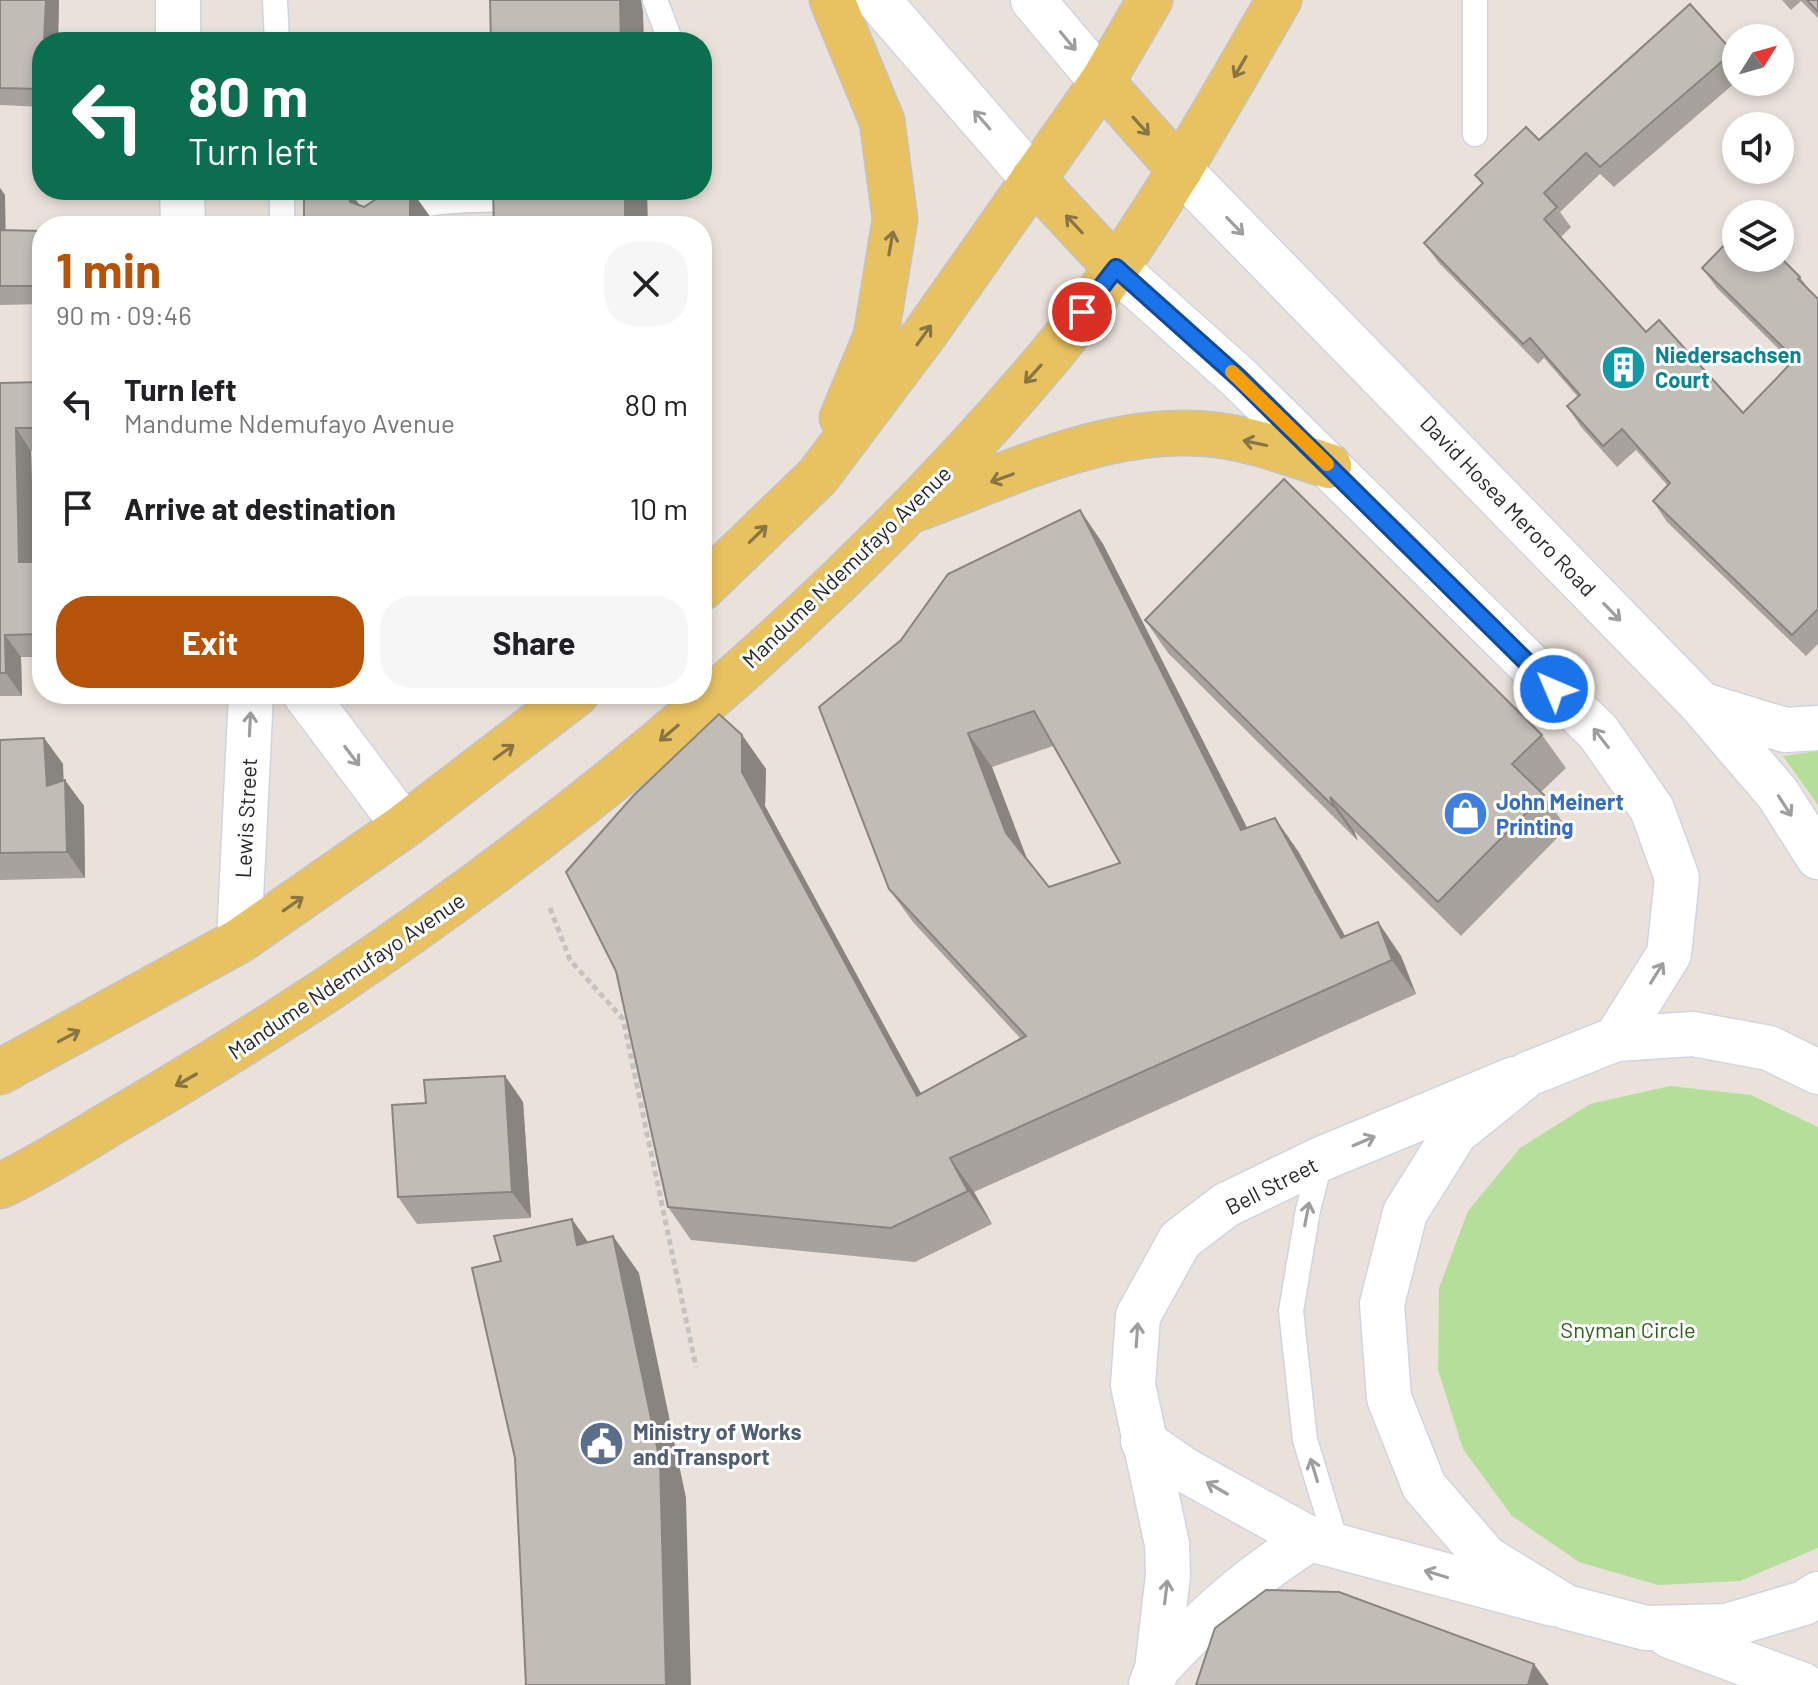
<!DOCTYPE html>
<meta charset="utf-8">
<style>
:root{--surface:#fff;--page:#f6f6f6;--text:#202124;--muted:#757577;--accent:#b45309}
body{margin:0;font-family:Barlow,sans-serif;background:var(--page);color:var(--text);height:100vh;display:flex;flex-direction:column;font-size:30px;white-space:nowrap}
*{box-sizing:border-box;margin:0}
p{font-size:26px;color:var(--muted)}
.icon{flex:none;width:44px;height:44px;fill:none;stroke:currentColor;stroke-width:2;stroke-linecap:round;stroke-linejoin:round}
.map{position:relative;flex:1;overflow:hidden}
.panel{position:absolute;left:32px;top:216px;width:680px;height:488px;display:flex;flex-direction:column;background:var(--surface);border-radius:32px;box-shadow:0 4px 12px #0003}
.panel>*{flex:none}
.hud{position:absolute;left:32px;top:32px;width:680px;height:168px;border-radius:32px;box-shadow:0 4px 12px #0003;background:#0b6e4f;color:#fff;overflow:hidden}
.needle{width:52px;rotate:53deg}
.fabs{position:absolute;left:1722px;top:24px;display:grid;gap:16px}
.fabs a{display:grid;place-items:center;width:72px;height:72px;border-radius:50%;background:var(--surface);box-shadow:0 4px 12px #0003;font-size:40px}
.pin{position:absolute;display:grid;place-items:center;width:68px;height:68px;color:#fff;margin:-34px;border:4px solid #fff;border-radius:50%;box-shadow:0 2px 8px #0007}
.me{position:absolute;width:88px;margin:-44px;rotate:315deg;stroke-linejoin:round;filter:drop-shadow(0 0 6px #0008)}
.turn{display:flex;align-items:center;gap:28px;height:168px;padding:0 24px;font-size:36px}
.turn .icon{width:104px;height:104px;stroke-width:2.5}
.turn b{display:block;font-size:56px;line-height:68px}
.round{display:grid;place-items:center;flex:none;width:84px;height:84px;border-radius:32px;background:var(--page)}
.head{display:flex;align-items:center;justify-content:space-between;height:136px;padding:0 24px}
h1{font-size:48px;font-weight:700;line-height:60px;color:var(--accent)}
.button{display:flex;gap:16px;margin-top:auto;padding:16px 24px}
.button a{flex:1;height:92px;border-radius:32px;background:var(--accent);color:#fff;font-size:32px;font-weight:700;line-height:92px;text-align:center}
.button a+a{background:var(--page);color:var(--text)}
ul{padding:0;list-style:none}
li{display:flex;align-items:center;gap:24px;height:104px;padding:0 24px}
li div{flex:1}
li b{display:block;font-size:30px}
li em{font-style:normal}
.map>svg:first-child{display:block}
.green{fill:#b4de99}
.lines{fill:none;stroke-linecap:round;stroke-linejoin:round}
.lane-casing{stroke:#d0d4e0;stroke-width:27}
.street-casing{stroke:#d0d4e0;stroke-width:47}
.secondary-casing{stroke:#d0d4e0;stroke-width:47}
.primary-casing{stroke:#c3c3c3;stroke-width:47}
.path{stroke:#c3c3c3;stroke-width:5;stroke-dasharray:6 4;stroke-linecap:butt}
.lane{stroke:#fff;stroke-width:24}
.street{stroke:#fff;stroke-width:44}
.secondary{stroke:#fff;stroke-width:44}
.primary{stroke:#e8c261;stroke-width:44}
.wall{fill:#a7a29d;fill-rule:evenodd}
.shaded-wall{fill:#888480}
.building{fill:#c2bcb7;stroke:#888480;stroke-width:2;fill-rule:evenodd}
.oneway{stroke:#9e9e9e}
.oneway2{stroke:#887544}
.route-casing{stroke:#114b97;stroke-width:20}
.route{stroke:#1a73e8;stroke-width:14}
.slow{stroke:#f59e0b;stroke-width:14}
.labels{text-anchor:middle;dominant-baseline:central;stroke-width:6;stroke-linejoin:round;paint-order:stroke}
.culture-label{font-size:22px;font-weight:bold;fill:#0d838f;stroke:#fff;text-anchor:start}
.street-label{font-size:22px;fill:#282828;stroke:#fff}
.shop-label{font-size:22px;font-weight:bold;fill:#366cbe;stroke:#fff;text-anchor:start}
.park-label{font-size:22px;fill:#2e601d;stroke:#fff}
.service-label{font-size:22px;font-weight:bold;fill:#4e5e75;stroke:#fff;text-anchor:start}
</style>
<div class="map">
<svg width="1818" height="1685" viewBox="0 0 1818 1685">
<rect width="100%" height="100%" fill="#eae2da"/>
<g class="green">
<path d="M 1818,751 L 1818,805 L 1783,756 Z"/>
<path d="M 1670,1086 L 1751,1095 L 1818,1127 L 1818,1548 L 1740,1581 L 1658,1585 L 1579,1562 L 1512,1516 L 1463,1449 L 1438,1370 L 1439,1288 L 1468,1211 L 1520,1148 L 1590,1104 Z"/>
</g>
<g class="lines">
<defs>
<g id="lane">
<path d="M 275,0 L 277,42"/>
<path d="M 655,0 L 671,42"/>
<path d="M 1475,134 L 1475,0"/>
<path d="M 282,190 L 282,226"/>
<path d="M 385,226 C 406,195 481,201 516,199"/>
<path d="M 1321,1159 L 1308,1210 L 1291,1311 L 1305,1440 L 1337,1545"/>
</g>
<g id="street">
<path d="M 178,42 L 178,0"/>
<path d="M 182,190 L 183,226"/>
<path d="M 305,694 L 404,826"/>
<path d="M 239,941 L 251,694"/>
<path d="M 1143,1441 L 1185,1470 L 1310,1539"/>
<path d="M 1157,1669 C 1208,1614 1246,1580 1310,1539 L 1553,1604"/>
<path d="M 1151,1685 L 1157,1669 L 1168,1575 L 1167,1544 L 1133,1385 L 1138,1316 L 1180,1240 L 1226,1205 L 1321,1159 L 1514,1079"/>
</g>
<g id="secondary">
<path d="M 878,0 L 1033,179"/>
<path d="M 1033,0 L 1102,82"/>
<path d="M 1180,170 L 1701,704 L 1778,794 L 1818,857"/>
<path d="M 1116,268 L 1239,378 L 1599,733 L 1652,809 L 1677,878 L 1669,954 L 1616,1039"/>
<path d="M 1703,705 L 1785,730 L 1818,728"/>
<path d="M 1818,1072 L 1769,1048 L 1693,1034 L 1616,1039 L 1528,1074 L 1455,1133 L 1405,1213 L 1382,1304 L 1389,1398 L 1424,1486 L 1486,1558 L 1566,1607 L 1646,1628 L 1726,1626 L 1804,1603 L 1818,1594"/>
<path d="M 1670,1636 L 1803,1685"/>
</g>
<g id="primary">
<path d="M 832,0 L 882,121 L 895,219 L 876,336 L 842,418"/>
<path d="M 1102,82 L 1180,170"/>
<path d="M 1033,179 L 1116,268"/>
<path d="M 916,509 C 1010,474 1113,422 1217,435 C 1255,440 1292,454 1329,466"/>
<path d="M 702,588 L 818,476 L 924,335 L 1102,82 L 1150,0"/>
<path d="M 0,1072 L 239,941 L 404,826 L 576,694"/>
<path d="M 0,1186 C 40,1167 78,1143 116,1120 C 188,1078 258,1035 328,989 C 593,811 841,603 1048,358 C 1139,249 1208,122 1279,0"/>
</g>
</defs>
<use href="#lane" class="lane-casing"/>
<use href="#street" class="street-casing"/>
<use href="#secondary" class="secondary-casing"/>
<use href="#primary" class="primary-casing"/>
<path class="path" d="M 550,908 L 570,960 L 623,1019 L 696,1367"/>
<use href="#lane" class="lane"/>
<use href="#street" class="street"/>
<use href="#secondary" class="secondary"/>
<use href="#primary" class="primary"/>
</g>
<g class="wall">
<path d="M 0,0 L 59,0 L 58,42 L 42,42 L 42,107 L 0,105 Z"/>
<path d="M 1782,0 L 1818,0 L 1818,18 L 1801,1 L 1791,10 Z"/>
<path d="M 1733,52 L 1736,57 L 1736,82 L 1614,187 L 1600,174 L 1560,212 L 1571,227 L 1561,237 L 1646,332 L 1743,413 L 1792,362 L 1717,288 L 1702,268 L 1800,277 L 1810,291 L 1818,299 L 1818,644 L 1806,656 L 1667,522 L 1653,501 L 1668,486 L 1636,450 L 1617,467 L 1581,427 L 1567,406 L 1578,397 L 1544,358 L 1538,364 L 1439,263 L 1424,243 L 1482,184 L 1475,175 L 1539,140 Z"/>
<path d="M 0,188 L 5,195 L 5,231 L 42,231 L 42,304 L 0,305 Z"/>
<path d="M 42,382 L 42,450 L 31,451 L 34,562 L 42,562 L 42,657 L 21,657 L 22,696 L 0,696 L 0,383 Z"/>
<path d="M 1080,510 L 1103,544 L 1247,828 L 1298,851 L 1345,937 L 1378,922 L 1401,956 L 1416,994 L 974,1192 L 992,1224 L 915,1262 L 691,1240 L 668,1207 L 742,735 L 766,769 L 765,806 L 921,1094 L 1020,1038 L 913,922 L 889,889 ZM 1053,746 L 1120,863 L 1049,887 L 1027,859 L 992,767 Z"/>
<path d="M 1145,620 L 1542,735 L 1566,768 L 1541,792 L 1567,828 L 1461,936 L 1354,831 L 1358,841 L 1168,653 Z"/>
<path d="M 44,738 L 63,764 L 63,780 L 84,806 L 85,878 L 0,880 L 0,740 Z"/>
<path d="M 505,1076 L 523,1102 L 531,1218 L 417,1224 L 398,1197 L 426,1103 Z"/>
</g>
<g class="shaded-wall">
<path d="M 46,0 L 59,0 L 58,42 L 44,42 Z"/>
<path d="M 620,0 L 641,0 L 643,12 L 644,42 L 621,42 Z"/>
<path d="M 0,188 L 5,195 L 6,249 L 0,241 Z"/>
<path d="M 348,190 L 349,190 L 371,221 L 350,202 Z"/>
<path d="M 410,190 L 411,190 L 434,222 L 434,226 L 410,226 Z"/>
<path d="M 625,190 L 647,190 L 648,226 L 625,226 Z"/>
<path d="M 16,428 L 31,451 L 35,584 L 19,562 Z"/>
<path d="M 1080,510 L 1103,544 L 1265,863 L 1241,830 Z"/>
<path d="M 5,635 L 21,657 L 22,696 L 6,673 Z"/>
<path d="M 968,733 L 992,767 L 1030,867 L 1006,833 Z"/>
<path d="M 742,735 L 766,769 L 765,806 L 941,1130 L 917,1096 L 742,772 Z"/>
<path d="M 44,738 L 63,764 L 65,812 L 47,786 Z"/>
<path d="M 65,780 L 84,806 L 85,878 L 67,852 Z"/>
<path d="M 1330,797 L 1354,831 L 1358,841 L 1334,807 Z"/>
<path d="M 1275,818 L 1298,851 L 1365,972 L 1341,938 Z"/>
<path d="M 1378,922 L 1401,956 L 1416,994 L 1392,960 Z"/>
<path d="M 505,1076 L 523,1102 L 531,1218 L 512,1192 Z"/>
<path d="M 950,1158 L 974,1192 L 992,1224 L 968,1191 Z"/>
<path d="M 572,1219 L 598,1256 L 577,1245 Z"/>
<path d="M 613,1236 L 639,1273 L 686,1498 L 691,1685 L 666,1685 Z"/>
<path d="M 1534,1664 L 1549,1685 L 1528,1685 Z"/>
</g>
<g class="building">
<path d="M 0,0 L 46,0 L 44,42 L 42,42 L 42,89 L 0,88 Z"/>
<path d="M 490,0 L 620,0 L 621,42 L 491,42 Z"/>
<path d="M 1807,0 L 1818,0 L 1818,12 Z"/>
<path d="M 1690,4 L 1733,52 L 1600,167 L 1586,153 L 1544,193 L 1557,207 L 1544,219 L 1646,332 L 1659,320 L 1743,413 L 1795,359 L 1702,268 L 1736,233 L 1736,258 L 1780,257 L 1800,277 L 1798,279 L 1818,299 L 1818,609 L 1792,635 L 1653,501 L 1670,483 L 1622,429 L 1603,446 L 1567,406 L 1580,395 L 1530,338 L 1523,344 L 1424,243 L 1483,183 L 1475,175 L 1526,127 L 1539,140 Z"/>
<path d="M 304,190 L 348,190 L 350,202 L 364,207 L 390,190 L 410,190 L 410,226 L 304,226 Z"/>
<path d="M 493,190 L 625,190 L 625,226 L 494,226 Z"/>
<path d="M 0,230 L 42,231 L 42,286 L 0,286 Z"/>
<path d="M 42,382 L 42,428 L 16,428 L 19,562 L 42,562 L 42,634 L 5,635 L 6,673 L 0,673 L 0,383 Z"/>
<path d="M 1284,479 L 1542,735 L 1512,764 L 1544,795 L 1438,902 L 1330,797 L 1334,807 L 1145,620 Z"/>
<path d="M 1080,510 L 1241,830 L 1275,818 L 1341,938 L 1378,922 L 1392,960 L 950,1158 L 968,1191 L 891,1228 L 668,1207 L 616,971 L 566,872 L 634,795 L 719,714 L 742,735 L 742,772 L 917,1096 L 1026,1036 L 889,889 L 819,707 L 901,640 L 948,574 ZM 1034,711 L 1120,863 L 1049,887 L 1006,833 L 968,733 Z"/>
<path d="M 44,738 L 47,786 L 65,780 L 67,852 L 0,853 L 0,740 Z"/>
<path d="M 505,1076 L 512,1192 L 398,1197 L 392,1105 L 426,1103 L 424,1080 Z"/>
<path d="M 572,1219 L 577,1245 L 613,1236 L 660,1461 L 666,1685 L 526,1685 L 515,1458 L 472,1268 L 501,1261 L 494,1236 Z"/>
<path d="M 1266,1590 L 1339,1592 L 1534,1664 L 1528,1685 L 1196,1685 L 1215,1628 Z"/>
</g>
<defs><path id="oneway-shaft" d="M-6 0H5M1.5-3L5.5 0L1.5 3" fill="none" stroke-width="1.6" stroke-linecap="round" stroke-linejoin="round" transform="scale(2)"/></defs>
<g class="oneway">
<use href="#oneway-shaft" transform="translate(1068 41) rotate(50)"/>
<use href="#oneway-shaft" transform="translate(982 120) rotate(-131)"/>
<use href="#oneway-shaft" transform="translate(1235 226) rotate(46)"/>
<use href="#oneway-shaft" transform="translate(1612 612) rotate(46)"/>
<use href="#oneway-shaft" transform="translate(250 724) rotate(-87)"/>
<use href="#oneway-shaft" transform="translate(1601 738) rotate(-128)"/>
<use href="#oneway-shaft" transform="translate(352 756) rotate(53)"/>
<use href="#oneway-shaft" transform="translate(1785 806) rotate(57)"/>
<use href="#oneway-shaft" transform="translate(1657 973) rotate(-58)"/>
<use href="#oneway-shaft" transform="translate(1364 1141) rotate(-23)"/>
<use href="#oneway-shaft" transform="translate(1307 1214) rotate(-79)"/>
<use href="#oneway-shaft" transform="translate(1137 1335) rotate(-86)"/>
<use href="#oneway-shaft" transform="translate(1314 1470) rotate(-107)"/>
<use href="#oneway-shaft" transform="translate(1217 1488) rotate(-150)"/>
<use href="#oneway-shaft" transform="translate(1436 1574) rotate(-163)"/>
<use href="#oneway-shaft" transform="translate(1166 1592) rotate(-83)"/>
</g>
<g class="oneway2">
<use href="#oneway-shaft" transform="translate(1240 67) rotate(120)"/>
<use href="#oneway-shaft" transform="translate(1141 126) rotate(48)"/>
<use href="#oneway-shaft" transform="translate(1074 224) rotate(-133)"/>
<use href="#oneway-shaft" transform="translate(891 243) rotate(-80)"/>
<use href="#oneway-shaft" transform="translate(924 335) rotate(-54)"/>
<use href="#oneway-shaft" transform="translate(1033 374) rotate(132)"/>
<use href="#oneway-shaft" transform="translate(1255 443) rotate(-168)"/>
<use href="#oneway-shaft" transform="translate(1002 478) rotate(160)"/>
<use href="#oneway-shaft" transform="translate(758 534) rotate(-44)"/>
<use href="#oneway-shaft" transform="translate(669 733) rotate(140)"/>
<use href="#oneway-shaft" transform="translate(504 752) rotate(-36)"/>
<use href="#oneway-shaft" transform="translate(293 904) rotate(-35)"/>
<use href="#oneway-shaft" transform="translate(69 1036) rotate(-28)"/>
<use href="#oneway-shaft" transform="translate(186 1080) rotate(150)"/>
</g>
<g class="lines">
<defs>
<path id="route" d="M 1082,312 L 1116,268 L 1239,378 L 1554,689"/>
</defs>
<use href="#route" class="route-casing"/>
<use href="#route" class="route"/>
<path class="slow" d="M 1232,372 L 1327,464"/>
</g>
<defs>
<symbol id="building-disc" viewBox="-11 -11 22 22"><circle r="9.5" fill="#0f9aa8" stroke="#fff"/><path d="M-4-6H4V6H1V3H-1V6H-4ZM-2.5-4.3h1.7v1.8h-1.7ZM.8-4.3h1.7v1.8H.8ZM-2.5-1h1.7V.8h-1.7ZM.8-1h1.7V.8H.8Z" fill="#fff"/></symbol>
<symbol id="shop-disc" viewBox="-11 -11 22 22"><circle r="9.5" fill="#3f7fe0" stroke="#fff"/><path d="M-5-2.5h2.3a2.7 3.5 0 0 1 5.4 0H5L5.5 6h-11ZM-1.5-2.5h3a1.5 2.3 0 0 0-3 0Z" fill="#fff"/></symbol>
<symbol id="civic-disc" viewBox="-11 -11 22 22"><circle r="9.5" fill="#5c6f8a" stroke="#fff"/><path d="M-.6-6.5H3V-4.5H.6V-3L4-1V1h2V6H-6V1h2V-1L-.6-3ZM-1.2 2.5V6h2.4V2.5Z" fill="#fff"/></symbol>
</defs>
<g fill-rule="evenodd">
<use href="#building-disc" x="1598" y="342" width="51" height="51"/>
<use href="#shop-disc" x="1440" y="788" width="51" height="51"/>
<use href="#civic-disc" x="576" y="1418" width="51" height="51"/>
</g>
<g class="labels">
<g class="culture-label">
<text x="1655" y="354">Niedersachsen<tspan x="1655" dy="25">Court</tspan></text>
</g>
<g class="street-label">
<text transform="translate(1509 505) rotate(46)">David Hosea Meroro Road</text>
<text transform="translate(846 566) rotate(-44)">Mandume Ndemufayo Avenue</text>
<text transform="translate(245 818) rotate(-87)">Lewis Street</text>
<text transform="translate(346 975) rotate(-34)">Mandume Ndemufayo Avenue</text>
<text transform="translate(1271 1185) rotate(-27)">Bell Street</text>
</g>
<g class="shop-label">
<text x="1496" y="801">John Meinert<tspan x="1496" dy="25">Printing</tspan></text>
</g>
<g class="park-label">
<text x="1628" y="1329">Snyman Circle</text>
</g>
<g class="service-label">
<text x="633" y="1431">Ministry of Works<tspan x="633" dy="25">and Transport</tspan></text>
</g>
</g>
</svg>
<div class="fabs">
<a><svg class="needle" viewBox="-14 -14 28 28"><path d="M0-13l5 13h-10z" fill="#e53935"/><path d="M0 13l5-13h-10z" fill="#757577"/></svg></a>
<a><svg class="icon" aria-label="sound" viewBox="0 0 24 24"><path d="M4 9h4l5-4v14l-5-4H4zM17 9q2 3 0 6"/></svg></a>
<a><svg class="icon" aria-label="layers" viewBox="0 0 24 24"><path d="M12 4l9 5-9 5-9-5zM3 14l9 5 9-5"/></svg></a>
</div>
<div class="pin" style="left:1082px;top:312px;background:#d93025"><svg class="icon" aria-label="arrive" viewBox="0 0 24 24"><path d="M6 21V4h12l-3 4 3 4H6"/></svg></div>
<svg class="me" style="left:1554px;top:689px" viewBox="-20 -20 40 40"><circle r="17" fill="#1a73e8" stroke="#fff" stroke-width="3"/><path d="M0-11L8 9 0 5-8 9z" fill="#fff"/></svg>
<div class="hud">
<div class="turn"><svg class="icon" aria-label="left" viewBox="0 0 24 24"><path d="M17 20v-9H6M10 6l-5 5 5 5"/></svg><div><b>80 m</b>Turn left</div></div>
</div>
<section class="panel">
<div class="head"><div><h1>1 min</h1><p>90 m · 09:46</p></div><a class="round"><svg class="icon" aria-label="close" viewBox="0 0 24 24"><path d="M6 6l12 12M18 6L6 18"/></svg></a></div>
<ul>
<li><svg class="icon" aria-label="left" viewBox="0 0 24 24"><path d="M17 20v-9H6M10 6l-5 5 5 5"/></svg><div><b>Turn left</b><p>Mandume Ndemufayo Avenue</p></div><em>80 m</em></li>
<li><svg class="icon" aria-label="arrive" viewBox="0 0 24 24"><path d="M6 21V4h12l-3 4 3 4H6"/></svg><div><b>Arrive at destination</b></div><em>10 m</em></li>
</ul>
<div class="button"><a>Exit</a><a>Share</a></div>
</section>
</div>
